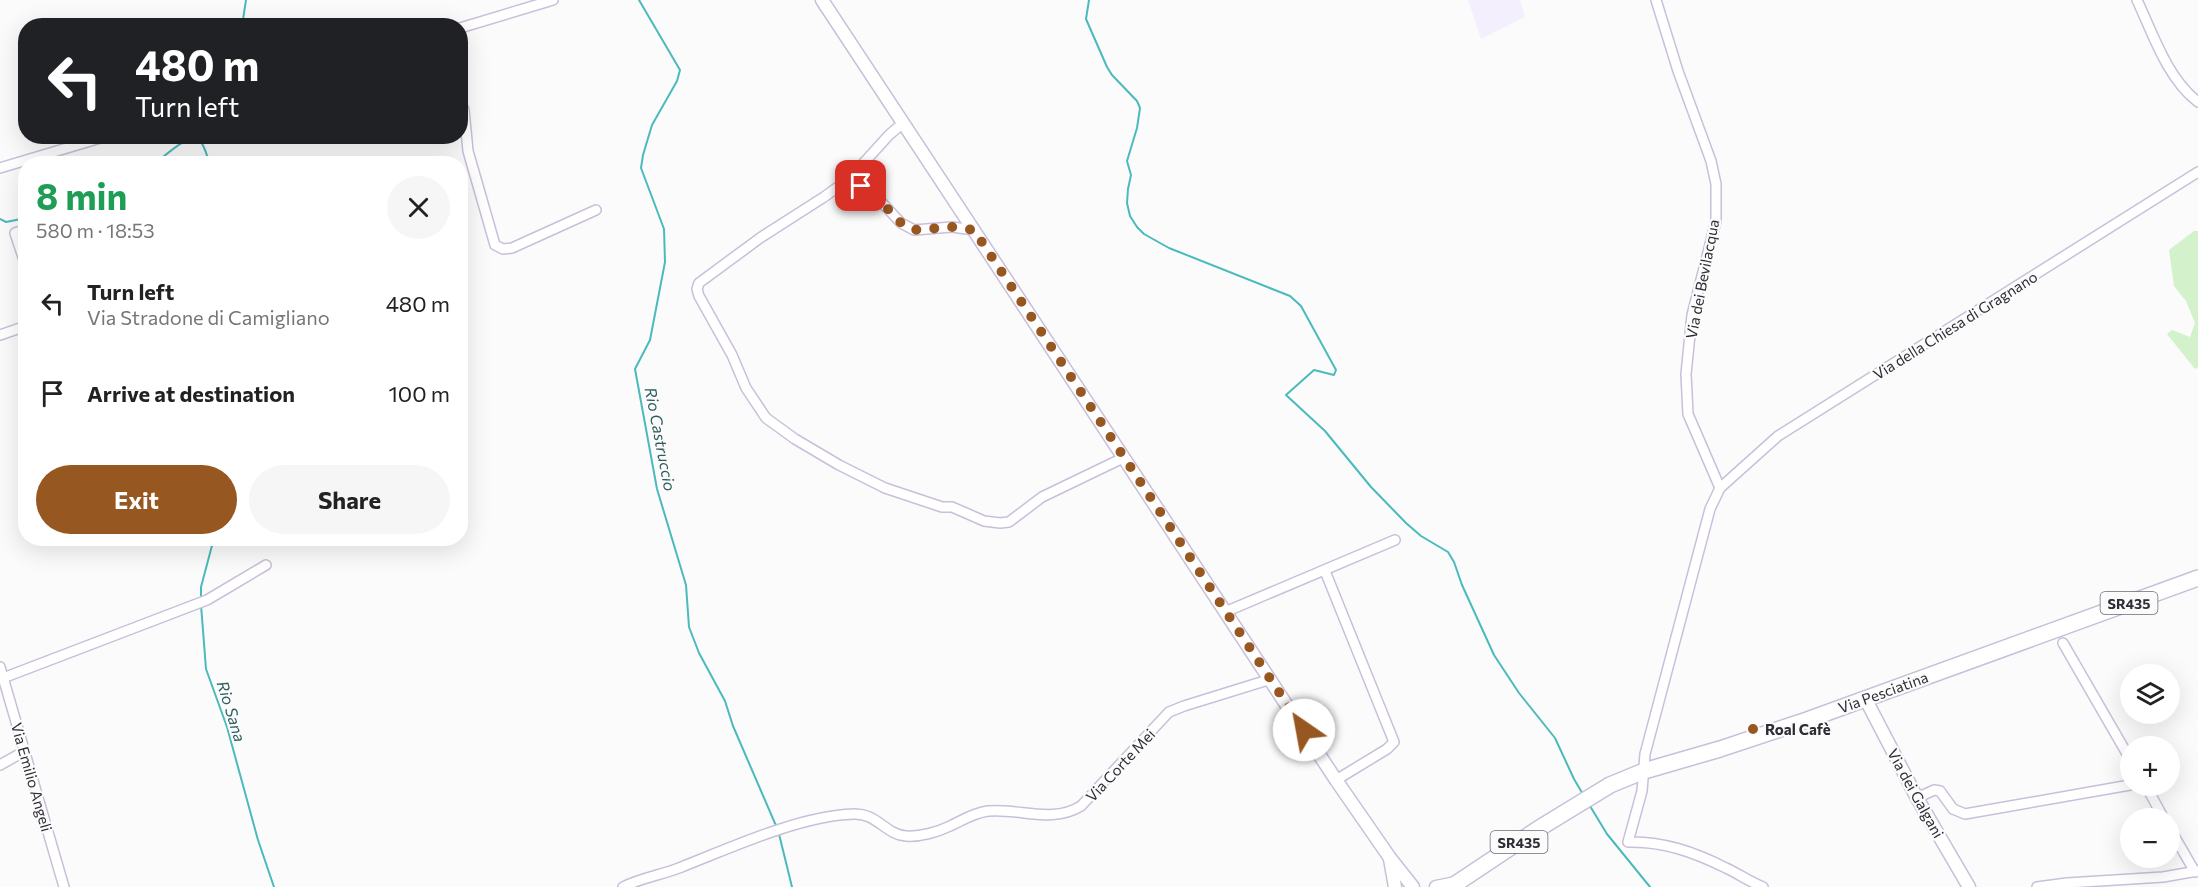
<!DOCTYPE html>
<meta charset="utf-8">
<style>
:root{--surface:#fff;--page:#f6f6f6;--text:#222;--muted:#767676;--accent:#975720}
body{margin:0;font-family:Commissioner,sans-serif;background:var(--page);color:var(--text);height:100vh;display:flex;flex-direction:column;font-size:22px;white-space:nowrap}
*{box-sizing:border-box;margin:0}
p{font-size:20px;color:var(--muted)}
.icon{flex:none;width:33px;height:33px;fill:none;stroke:currentColor;stroke-width:2;stroke-linecap:round;stroke-linejoin:round}
.map{position:relative;flex:1;overflow:hidden}
.details{position:absolute;left:18px;top:156px;width:450px;height:390px;display:flex;flex-direction:column;background:var(--surface);border-radius:24px;box-shadow:0 6px 24px #0002}
.details>*{flex:none}
.guide{position:absolute;left:18px;top:18px;width:450px;height:126px;border-radius:24px;box-shadow:0 6px 24px #0002;background:#202124;color:#fff;overflow:hidden}
.buttons{position:absolute;left:2120px;top:664px;display:grid;gap:12px}
.buttons a{display:grid;place-items:center;width:60px;height:60px;border-radius:50%;background:var(--surface);box-shadow:0 6px 24px #0002;font-size:30px}
.pin{position:absolute;display:grid;place-items:center;width:51px;height:51px;color:#fff;margin:-26px;border-radius:12px;box-shadow:0 3px 9px #0006}
.me{position:absolute;width:66px;margin:-33px;rotate:327deg;stroke-linejoin:round;filter:drop-shadow(0 0 4px #0008)}
.turn{display:flex;align-items:center;gap:21px;height:126px;padding:0 18px;font-size:27px}
.turn .icon{width:78px;height:78px;stroke-width:2.5}
.turn b{display:block;font-size:42px;line-height:51px}
.round{display:grid;place-items:center;flex:none;width:63px;height:63px;border-radius:32px;background:var(--page)}
.head{display:flex;align-items:center;justify-content:space-between;height:102px;padding:0 18px}
h1{font-size:36px;font-weight:700;line-height:45px;color:#1e9e55}
.primary-button{display:flex;gap:12px;margin-top:auto;padding:12px 18px}
.primary-button a{flex:1;height:69px;border-radius:36px;background:var(--accent);color:#fff;font-size:24px;font-weight:700;line-height:69px;text-align:center}
.primary-button a+a{background:var(--page);color:var(--text)}
ul{padding:0;list-style:none}
li{display:flex;align-items:center;gap:18px;height:90px;padding:0 18px}
li div{flex:1}
li b{display:block;font-size:22px}
li em{font-style:normal}
.map>svg:first-child{display:block}
.built{fill:#f4effd}
.green{fill:#d3f1cb}
.lines{fill:none;stroke-linecap:round;stroke-linejoin:round}
.stream{stroke:#4bbabc;stroke-width:2}
.minor-casing{stroke:#cabfda;stroke-width:12}
.tertiary-casing{stroke:#cabfda;stroke-width:15}
.primary-casing{stroke:#cabfda;stroke-width:18}
.minor{stroke:#fff;stroke-width:9}
.tertiary{stroke:#fff;stroke-width:12}
.primary{stroke:#fff;stroke-width:15}
.route{stroke:#975720;stroke-width:10;stroke-dasharray:0 18}
.poi-dot{fill:#975720;stroke:#fbfbfb;stroke-width:2}
.labels{text-anchor:middle;dominant-baseline:central;stroke-width:4.5;stroke-linejoin:round;paint-order:stroke}
.shield{fill:#fbfbfb;stroke:#6d6a71;stroke-width:1.5}
.shield-label{font-size:14px;font-weight:bold;fill:#302c36}
.street-label{font-size:15px;fill:#302c36;stroke:#fbfbfb}
.poi-label{font-size:15px;font-weight:bold;fill:#302c36;stroke:#fbfbfb;text-anchor:start}
.water-label{font-size:16px;font-style:italic;fill:#2e5d5e;stroke:#fbfbfb}
</style>
<div class="map">
<svg width="2198" height="887" viewBox="0 0 2198 887">
<rect width="100%" height="100%" fill="#fbfbfb"/>
<path class="built" d="M 1468,0 L 1520,0 L 1525,17 L 1481,39 Z"/>
<path class="green" d="M 2194,231 L 2198,231 L 2198,367 L 2195,369 L 2167,334 L 2172,330 L 2190,337 L 2195,323 L 2186,301 L 2174,286 L 2169,250 Z"/>
<g class="lines">
<g class="stream">
<path d="M 639,0 L 680,70 L 677,81 L 652,125 L 643,155 L 641,168 L 664,229 L 665,262 L 650,340 L 635,369 L 657,489 L 686,585 L 689,627 L 699,653 L 725,701 L 733,726 L 777,828"/>
<path d="M 1089,0 L 1086,19 L 1107,67 L 1112,75 L 1137,101 L 1140,108 L 1137,128 L 1127,161 L 1131,175 L 1128,189 L 1127,203 L 1130,216 L 1137,227 L 1144,234 L 1169,248 L 1290,296 L 1301,306 L 1336,370 L 1334,375 L 1314,370 L 1286,395 L 1325,431 L 1371,487 L 1406,523 L 1421,536 L 1448,552 L 1454,562 L 1462,585 L 1494,655 L 1519,693 L 1555,738 L 1574,779 L 1584,796"/>
<path d="M 242,26 L 246,0"/>
<path d="M 154,164 C 163,158 191,130 200,141 C 205,146 207,157 210,164"/>
<path d="M 0,219 L 6,222 L 26,218"/>
<path d="M 201,600 L 201,587 L 214,538"/>
<path d="M 201,605 L 206,669 L 227,727 L 258,840 L 274,887"/>
<path d="M 1590,806 L 1607,834 L 1650,887"/>
<path d="M 779,834 L 792,887"/>
</g>
<defs>
<g id="minor">
<path d="M 1656,0 L 1678,71 L 1711,161 L 1716,184 L 1716,221 L 1692,315 L 1686,374 L 1688,414 L 1720,488"/>
<path d="M 2137,0 C 2153,34 2167,78 2198,102"/>
<path d="M 460,28 L 553,0"/>
<path d="M 460,101 L 464,110 L 468,151 L 495,245 L 503,249 L 512,248 L 596,210"/>
<path d="M 903,123 L 889,135 L 849,179 L 824,197 L 760,238 L 699,283 L 697,289 L 699,296 L 732,355 L 746,388 L 766,418 L 795,439 L 839,465 L 885,488 L 942,507 L 952,507 L 984,521 L 1000,523 L 1009,522 L 1042,497 L 1123,458"/>
<path d="M 0,168 L 107,136"/>
<path d="M 849,179 L 873,193 L 901,223 L 914,230 L 952,227 L 974,230"/>
<path d="M 26,229 L 15,233 L 26,266"/>
<path d="M 0,335 L 26,326"/>
<path d="M 1325,571 L 1394,742 L 1387,749 L 1336,780"/>
<path d="M 1225,612 L 1395,540"/>
<path d="M 2063,643 L 2130,759"/>
<path d="M 0,667 L 64,887"/>
<path d="M 3,678 L 207,600 L 266,565"/>
<path d="M 0,765 L 25,751"/>
<path d="M 2146,786 L 2164,819"/>
<path d="M 1917,798 L 1934,790 L 1940,791 L 1953,809 L 1965,814 L 2130,785"/>
<path d="M 2169,827 L 2195,872"/>
<path d="M 623,887 C 641,878 661,875 679,868 C 730,848 799,816 853,814 C 876,812 886,835 906,836 C 920,837 938,832 950,826 C 963,820 973,813 988,811 C 1020,808 1052,824 1081,806 L 1169,712 L 1184,706 L 1271,679"/>
<path d="M 1763,887 C 1750,882 1739,874 1726,868 C 1694,852 1663,841 1628,842 L 1642,791 L 1645,754 L 1710,509 L 1720,488 L 1778,436 L 2198,172"/>
<path d="M 2037,887 L 2067,883 L 2163,877 L 2198,871"/>
</g>
<g id="tertiary">
<path d="M 822,0 L 1336,780 L 1390,858 L 1413,887"/>
<path d="M 1865,698 L 1917,798 L 1969,887"/>
<path d="M 1390,859 L 1395,887"/>
<path d="M 1436,887 L 1456,883"/>
</g>
<path id="primary" d="M 1451,887 L 1538,829 L 1610,785 L 1644,771 L 1720,749 L 1807,720 L 2198,578"/>
</defs>
<use href="#minor" class="minor-casing"/>
<use href="#tertiary" class="tertiary-casing"/>
<use href="#primary" class="primary-casing"/>
<use href="#minor" class="minor"/>
<use href="#tertiary" class="tertiary"/>
<use href="#primary" class="primary"/>
</g>
<g class="lines">
<path class="route" d="M 861,186 L 873,193 L 901,223 L 914,230 L 952,227 L 974,230 L 1304,730"/>
</g>
<circle class="poi-dot" cx="1753" cy="729" r="6"/>
<g class="labels">
<g class="shield">
<rect x="2100.5" y="592" width="57" height="22" rx="4.5"/>
<rect x="1490.5" y="831" width="57" height="22" rx="4.5"/>
</g>
<g class="shield-label">
<text x="2129" y="603">SR435</text>
<text x="1519" y="842">SR435</text>
</g>
<g class="street-label">
<text transform="translate(1702 279) rotate(-79)">Via dei Bevilacqua</text>
<text transform="translate(1955 325) rotate(-32)">Via della Chiesa di Gragnano</text>
<text transform="translate(1883 692) rotate(-20)">Via Pesciatina</text>
<text transform="translate(1120 765) rotate(-47)">Via Corte Mei</text>
<text transform="translate(32 777) rotate(74)">Via Emilio Angeli</text>
<text transform="translate(1916 793) rotate(61)">Via dei Galgani</text>
</g>
<g class="poi-label">
<text x="1765" y="729">Roal Cafè</text>
</g>
<g class="water-label">
<text transform="translate(661 439) rotate(79)">Rio Castruccio</text>
<text transform="translate(232 711) rotate(73)">Rio Sana</text>
</g>
</g>
</svg>
<div class="buttons">
<a><svg class="icon" aria-label="layers" viewBox="0 0 24 24"><path d="M12 4l9 5-9 5-9-5zM3 14l9 5 9-5"/></svg></a>
<a>+</a>
<a>−</a>
</div>
<div class="pin" style="left:861px;top:186px;background:#d93025"><svg class="icon" aria-label="arrive" viewBox="0 0 24 24"><path d="M6 21V4h12l-3 4 3 4H6"/></svg></div>
<svg class="me" style="left:1304px;top:730px" viewBox="-20 -20 40 40"><circle r="19" fill="#fff"/><path d="M0-13L10 11 0 6-10 11z" fill="#975720"/></svg>
<div class="guide">
<div class="turn"><svg class="icon" aria-label="left" viewBox="0 0 24 24"><path d="M17 20v-9H6M10 6l-5 5 5 5"/></svg><div><b>480 m</b>Turn left</div></div>
</div>
<section class="details">
<div class="head"><div><h1>8 min</h1><p>580 m · 18:53</p></div><a class="round"><svg class="icon" aria-label="close" viewBox="0 0 24 24"><path d="M6 6l12 12M18 6L6 18"/></svg></a></div>
<ul>
<li><svg class="icon" aria-label="left" viewBox="0 0 24 24"><path d="M17 20v-9H6M10 6l-5 5 5 5"/></svg><div><b>Turn left</b><p>Via Stradone di Camigliano</p></div><em>480 m</em></li>
<li><svg class="icon" aria-label="arrive" viewBox="0 0 24 24"><path d="M6 21V4h12l-3 4 3 4H6"/></svg><div><b>Arrive at destination</b></div><em>100 m</em></li>
</ul>
<div class="primary-button"><a>Exit</a><a>Share</a></div>
</section>
</div>
